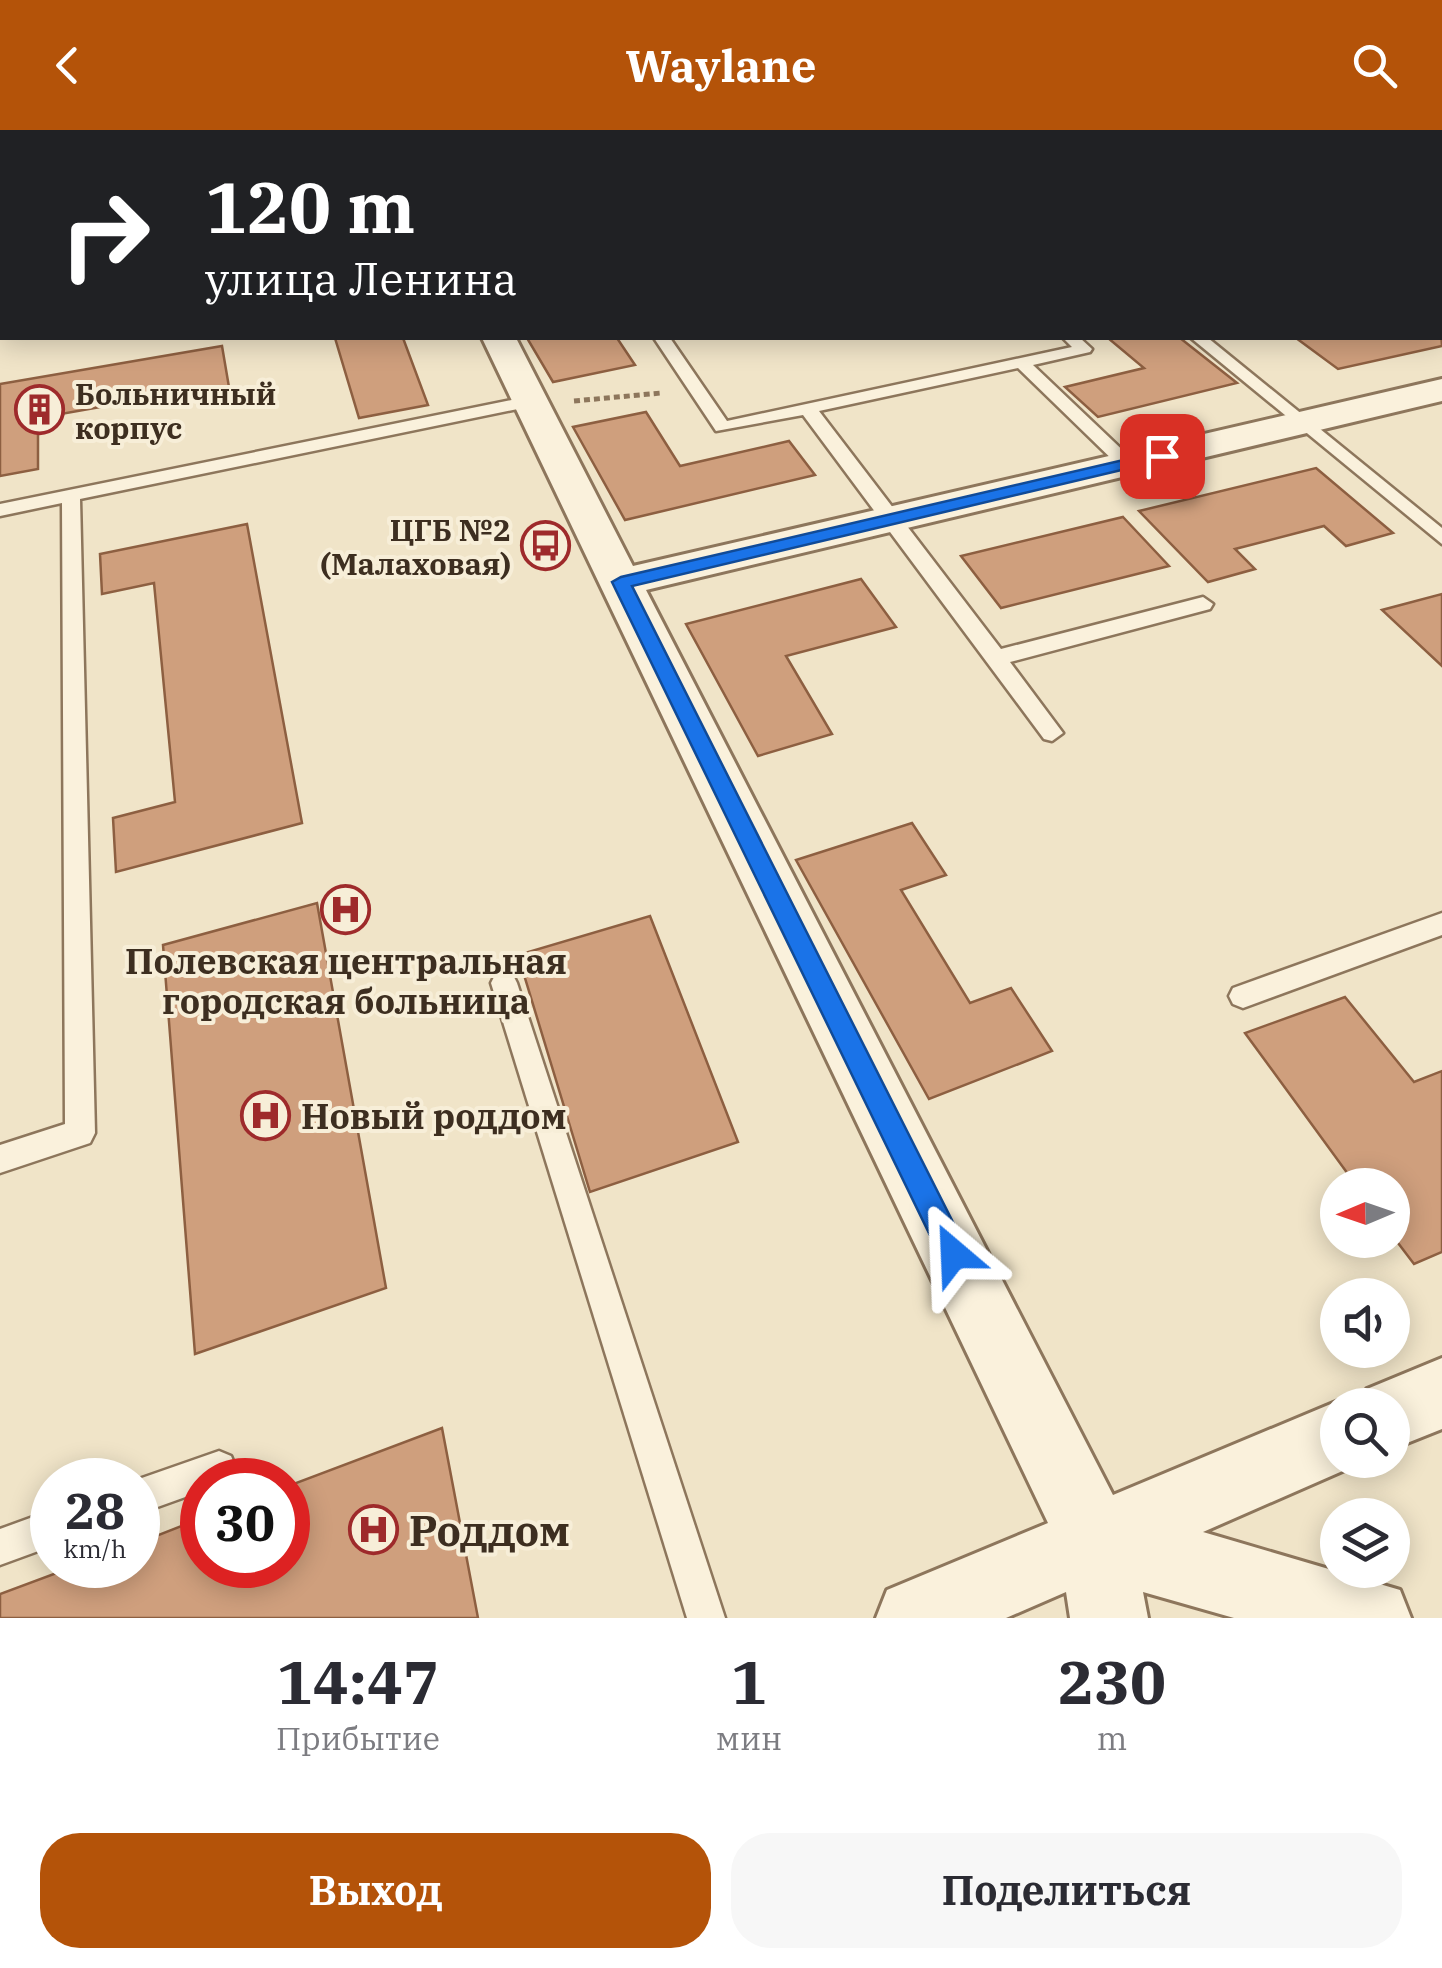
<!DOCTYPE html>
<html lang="ru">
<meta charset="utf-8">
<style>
:root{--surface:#fff;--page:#f7f7f7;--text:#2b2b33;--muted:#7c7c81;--accent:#b45309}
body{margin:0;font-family:"IBM Plex Serif",serif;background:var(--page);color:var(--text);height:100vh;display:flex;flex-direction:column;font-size:38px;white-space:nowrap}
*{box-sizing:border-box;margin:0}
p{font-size:32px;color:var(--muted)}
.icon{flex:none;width:55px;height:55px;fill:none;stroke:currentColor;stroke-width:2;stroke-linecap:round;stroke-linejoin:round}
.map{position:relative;height:1488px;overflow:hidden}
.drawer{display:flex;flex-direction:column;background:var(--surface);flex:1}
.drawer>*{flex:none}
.hud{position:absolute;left:0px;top:0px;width:1442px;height:210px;box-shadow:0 5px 25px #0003;background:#202124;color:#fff;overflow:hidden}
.needle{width:65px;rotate:268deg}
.controls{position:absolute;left:1320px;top:1038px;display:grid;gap:20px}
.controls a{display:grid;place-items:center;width:90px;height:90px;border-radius:50%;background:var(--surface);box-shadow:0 5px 25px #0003;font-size:50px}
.speed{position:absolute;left:30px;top:1328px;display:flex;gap:20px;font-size:50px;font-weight:700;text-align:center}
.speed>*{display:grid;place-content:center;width:130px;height:130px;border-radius:50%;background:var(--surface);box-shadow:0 5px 25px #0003;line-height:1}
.speed small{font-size:25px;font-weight:400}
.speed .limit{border:15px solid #d22;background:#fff;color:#111}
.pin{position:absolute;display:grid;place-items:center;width:85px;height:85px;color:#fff;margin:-42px;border-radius:20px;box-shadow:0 5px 15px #0006}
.me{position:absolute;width:110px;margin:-55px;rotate:334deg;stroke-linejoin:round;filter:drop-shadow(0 0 8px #0008)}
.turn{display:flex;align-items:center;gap:35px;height:210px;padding:0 40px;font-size:45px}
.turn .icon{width:130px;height:130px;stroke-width:2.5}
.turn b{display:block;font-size:70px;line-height:85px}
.eta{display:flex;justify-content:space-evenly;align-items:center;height:170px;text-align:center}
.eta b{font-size:60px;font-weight:700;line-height:70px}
.cta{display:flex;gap:20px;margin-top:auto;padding:20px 40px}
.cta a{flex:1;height:115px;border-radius:40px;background:var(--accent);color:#fff;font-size:40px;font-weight:700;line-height:115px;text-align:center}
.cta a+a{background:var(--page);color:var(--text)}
header{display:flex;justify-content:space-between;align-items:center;height:130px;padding:0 40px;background:var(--accent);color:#fff;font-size:45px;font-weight:700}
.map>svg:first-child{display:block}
.building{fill:#cf9f7d;stroke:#8d5f41;stroke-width:2.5}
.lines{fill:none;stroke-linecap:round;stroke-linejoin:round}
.service-casing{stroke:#8d765c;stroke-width:5}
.minor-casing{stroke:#8d765c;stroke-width:6}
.path-far1{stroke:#8d765c;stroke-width:4;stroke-dasharray:4 2.5;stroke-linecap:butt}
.path{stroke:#8d765c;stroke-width:5;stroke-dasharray:6 4;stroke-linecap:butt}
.service{fill:#faf1dc;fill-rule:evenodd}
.minor{fill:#faf1dc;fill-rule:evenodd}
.route{fill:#1a73e8;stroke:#114b97;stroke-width:2.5}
.labels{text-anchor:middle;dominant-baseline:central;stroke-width:8;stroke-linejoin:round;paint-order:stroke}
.far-poi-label{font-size:30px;font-weight:bold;fill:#3d2e20;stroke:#f7eed8;text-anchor:start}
.poi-label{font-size:35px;font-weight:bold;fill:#3d2e20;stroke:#f7eed8}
.near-poi-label{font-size:42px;font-weight:bold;fill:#3d2e20;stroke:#f7eed8;text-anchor:start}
</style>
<header><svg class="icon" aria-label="back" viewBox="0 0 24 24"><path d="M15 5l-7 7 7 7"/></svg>Waylane<svg class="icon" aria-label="search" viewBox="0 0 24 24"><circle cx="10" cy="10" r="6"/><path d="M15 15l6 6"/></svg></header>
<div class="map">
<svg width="1442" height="1488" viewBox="0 0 1442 1488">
<rect width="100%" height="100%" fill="#f0e4c8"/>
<g class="building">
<path d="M 1440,188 L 1442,216 L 1338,239 L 1296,208 L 1440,208 Z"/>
<path d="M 335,208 L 403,208 L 428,275 L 359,288 Z"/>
<path d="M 527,208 L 617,208 L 635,235 L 553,252 Z"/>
<path d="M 1108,208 L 1180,208 L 1237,253 L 1098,287 L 1065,257 L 1144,238 Z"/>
<path d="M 222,216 L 230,263 L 174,273 L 174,264 L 38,288 L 38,339 L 0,346 L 0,254 Z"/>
<path d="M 646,282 L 680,336 L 789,311 L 815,345 L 625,390 L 573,297 Z"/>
<path d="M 1316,338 L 1393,403 L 1346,416 L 1324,396 L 1235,419 L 1255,439 L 1208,452 L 1139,381 Z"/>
<path d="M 1123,387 L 1169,436 L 1001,478 L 961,426 Z"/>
<path d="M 247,394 L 302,693 L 116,742 L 113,688 L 175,672 L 154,453 L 102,464 L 100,424 Z"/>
<path d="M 861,449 L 896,497 L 786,526 L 832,604 L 758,626 L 686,494 Z"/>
<path d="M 1442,464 L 1442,536 L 1382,480 Z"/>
<path d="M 912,693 L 946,745 L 901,760 L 970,873 L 1011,858 L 1052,921 L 929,969 L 796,730 Z"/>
<path d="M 317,773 L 386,1158 L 195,1224 L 163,815 Z"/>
<path d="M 650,786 L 738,1012 L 590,1062 L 518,825 Z"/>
<path d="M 1345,867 L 1414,952 L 1442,941 L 1442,1122 L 1414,1134 L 1392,1105 L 1392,1055 L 1356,1055 L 1245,903 Z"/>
<path d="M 442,1298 L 478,1488 L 0,1488 L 0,1464 L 78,1435 L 138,1435 L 138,1413 L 202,1388 L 202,1435 L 288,1435 L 288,1356 Z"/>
</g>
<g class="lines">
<defs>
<g id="service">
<path d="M 965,0 L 979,0 L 980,2 L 966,2 Z"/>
<path d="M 1327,0 L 1342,0 L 1343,2 L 1328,2 Z"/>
<rect x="1440" y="58" width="2" height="9"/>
<rect x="1440" y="153" width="2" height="10"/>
<path d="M 654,208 L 670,208 L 727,291 L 1072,217 L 1063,208 L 1080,208 L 1092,219 L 1090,222 L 1033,235 L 1133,330 L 1133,338 L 1121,338 L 1018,238 L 819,281 L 1001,519 L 1203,467 L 1213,474 L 1210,479 L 1010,532 L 1063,603 L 1052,611 L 1044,609 L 803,285 L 716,301 Z"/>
<path d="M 1191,208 L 1208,208 L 1442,398 L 1442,414 Z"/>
<path d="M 531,266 L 537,267 L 537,275 L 80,369 L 95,1003 L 90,1013 L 0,1043 L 0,1015 L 65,994 L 62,373 L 0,386 L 0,374 Z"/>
<path d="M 1442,783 L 1442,805 L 1243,878 L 1233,874 L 1229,866 L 1233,858 Z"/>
<path d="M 504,842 L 513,845 L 517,853 L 725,1488 L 687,1488 L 491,853 L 495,845 Z"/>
<path d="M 219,1321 L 231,1326 L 236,1338 L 231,1350 L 202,1350 L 202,1361 L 138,1384 L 136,1350 Z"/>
<path d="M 52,1380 L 52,1416 L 0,1435 L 0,1399 Z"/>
</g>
<g id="minor">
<path d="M 383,0 L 410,0 L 411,2 L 384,2 Z"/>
<path d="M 0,138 L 2,139 L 2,158 L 0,158 Z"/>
<path d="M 482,208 L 516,208 L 633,436 L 1442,249 L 1442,271 L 646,460 L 1113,1365 L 1338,1271 L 1348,1275 L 1338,1275 L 1338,1330 L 1363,1332 L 1203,1402 L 1400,1460 L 1411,1488 L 1234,1488 L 1143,1462 L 1148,1488 L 1070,1488 L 1066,1462 L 1006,1488 L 876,1488 L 887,1460 L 1048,1393 Z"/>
<path d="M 1442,1228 L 1442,1299 L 1392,1319 L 1392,1275 L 1360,1275 L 1367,1259 Z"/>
</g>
</defs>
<use href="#service" class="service-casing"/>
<use href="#minor" class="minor-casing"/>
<g class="path-far1">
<path d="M 1190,0 L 1194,2"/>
<path d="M 838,2 L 853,0"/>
<path d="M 1275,2 L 1289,0"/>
</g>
<path class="path" d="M 574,271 L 661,263"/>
<use href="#service" class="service"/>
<use href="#minor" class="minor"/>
</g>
<path class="route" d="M 1162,321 L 1168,322 L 1168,329 L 632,456 L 964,1114 L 968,1124 L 964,1134 L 954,1138 L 944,1134 L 612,452 L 621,447 Z"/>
<defs>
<symbol id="building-ring" viewBox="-11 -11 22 22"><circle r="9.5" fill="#f7eed8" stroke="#9e2a2b" stroke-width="1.5"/><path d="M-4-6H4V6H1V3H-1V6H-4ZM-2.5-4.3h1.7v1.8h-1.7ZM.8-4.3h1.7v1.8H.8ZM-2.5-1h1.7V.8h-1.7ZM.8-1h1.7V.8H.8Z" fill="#9e2a2b"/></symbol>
<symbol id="bus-ring" viewBox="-11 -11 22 22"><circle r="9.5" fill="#f7eed8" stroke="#9e2a2b" stroke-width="1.5"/><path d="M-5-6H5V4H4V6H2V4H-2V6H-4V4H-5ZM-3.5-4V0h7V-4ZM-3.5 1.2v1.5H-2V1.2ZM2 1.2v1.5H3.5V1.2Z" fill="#9e2a2b"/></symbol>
<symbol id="hospital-ring" viewBox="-11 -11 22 22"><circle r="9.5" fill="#f7eed8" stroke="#9e2a2b" stroke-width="1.5"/><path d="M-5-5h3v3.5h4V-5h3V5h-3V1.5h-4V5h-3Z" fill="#9e2a2b"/></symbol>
</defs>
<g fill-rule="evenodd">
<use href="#building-ring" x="12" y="252" width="55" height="55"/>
<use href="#bus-ring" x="518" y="388" width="55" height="55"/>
<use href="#hospital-ring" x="318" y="752" width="55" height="55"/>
<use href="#hospital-ring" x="238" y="958" width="55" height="55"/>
<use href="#hospital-ring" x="346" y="1372" width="55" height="55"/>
</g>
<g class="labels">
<g class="far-poi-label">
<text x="75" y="263">Больничный<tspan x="75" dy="34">корпус</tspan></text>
<text x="511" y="399" text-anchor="end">ЦГБ №2<tspan x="511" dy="34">(Малаховая)</tspan></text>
</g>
<g class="poi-label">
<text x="346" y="831">Полевская центральная<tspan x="346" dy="40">городская больница</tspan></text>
<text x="301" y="986" text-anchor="start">Новый роддом</text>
</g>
<g class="near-poi-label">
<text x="409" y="1400">Роддом</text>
</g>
</g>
</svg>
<div class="controls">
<a><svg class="needle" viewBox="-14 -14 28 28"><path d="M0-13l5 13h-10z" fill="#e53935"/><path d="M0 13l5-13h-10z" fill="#7c7c81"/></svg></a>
<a><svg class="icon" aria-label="sound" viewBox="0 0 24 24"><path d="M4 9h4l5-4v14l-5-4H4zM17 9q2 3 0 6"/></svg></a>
<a><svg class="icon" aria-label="search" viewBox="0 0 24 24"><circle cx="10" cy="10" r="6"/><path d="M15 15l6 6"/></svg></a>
<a><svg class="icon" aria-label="layers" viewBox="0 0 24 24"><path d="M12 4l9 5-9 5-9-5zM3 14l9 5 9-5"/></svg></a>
</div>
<div class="speed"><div>28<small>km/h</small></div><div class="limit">30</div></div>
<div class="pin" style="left:1162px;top:326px;background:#d93025"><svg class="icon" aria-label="arrive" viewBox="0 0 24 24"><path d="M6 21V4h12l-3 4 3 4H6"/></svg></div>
<svg class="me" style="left:954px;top:1124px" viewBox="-20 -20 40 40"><path d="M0-17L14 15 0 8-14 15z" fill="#1a73e8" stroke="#fff" stroke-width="4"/></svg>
<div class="hud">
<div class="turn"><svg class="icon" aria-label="right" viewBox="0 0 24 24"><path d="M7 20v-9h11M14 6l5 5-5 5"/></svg><div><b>120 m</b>улица Ленина</div></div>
</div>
</div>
<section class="drawer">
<div class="eta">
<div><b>14:47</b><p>Прибытие</p></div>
<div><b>1</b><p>мин</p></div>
<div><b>230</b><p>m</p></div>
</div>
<div class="cta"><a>Выход</a><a>Поделиться</a></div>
</section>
